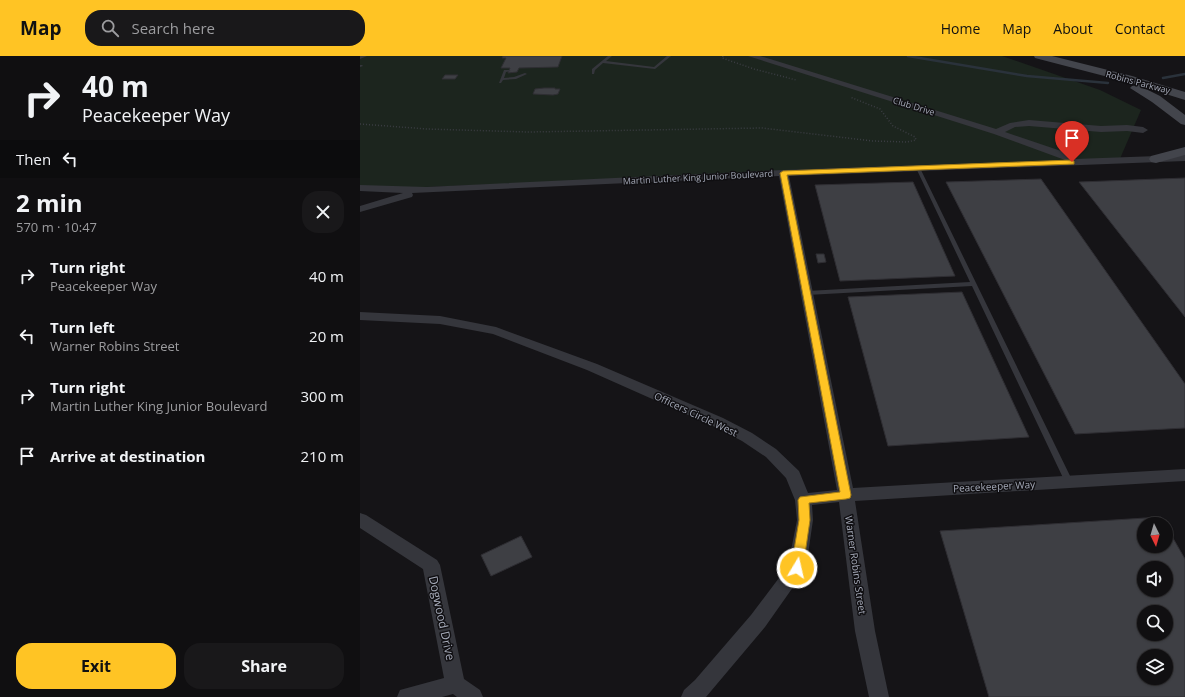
<!DOCTYPE html>
<meta charset="utf-8">
<style>
:root{--surface:#100f11;--page:#19181a;--text:#f1f3f6;--muted:#9c9c9f;--line:#302f31;--accent:#ffc424}
body{margin:0;font-family:"Open Sans",sans-serif;background:var(--page);color:var(--text);height:100vh;display:flex;flex-direction:column;font-size:15px;white-space:nowrap}
*{box-sizing:border-box;margin:0}
p{font-size:13px;color:var(--muted)}
.icon{flex:none;width:22px;height:22px;fill:none;stroke:currentColor;stroke-width:2;stroke-linecap:round;stroke-linejoin:round}
.map{position:relative;flex:1;overflow:hidden}
.side{display:flex;flex-direction:column;background:var(--surface);width:360px}
.side>*{flex:none}
.top-card{background:#100f11;color:var(--text);overflow:hidden}
.needle{width:26px;rotate:175deg}
.fabs{position:absolute;left:777px;top:461px;display:grid;gap:8px}
.fabs a{display:grid;place-items:center;width:36px;height:36px;border-radius:50%;background:var(--surface);box-shadow:0 1px 3px #0004,0 0 0 1px var(--line);font-size:20px}
.pin{position:absolute;display:grid;place-items:center;width:34px;height:34px;color:#fff;margin:-41px -17px;border-radius:50% 50% 50% 0;rotate:-45deg;box-shadow:0 0 4px #0007}
.pin .icon{rotate:45deg}
.me{position:absolute;width:44px;margin:-22px;rotate:9deg;stroke-linejoin:round;filter:drop-shadow(0 0 3px #0008)}
.turn{display:flex;align-items:center;gap:14px;height:84px;padding:0 16px;font-size:18px}
.turn .icon{width:52px;height:52px;stroke-width:2.5}
.turn b{display:block;font-size:28px;line-height:34px}
.then{display:flex;align-items:center;height:38px;padding:0 16px;background:#0003;gap:8px;font-size:15px}
.round{display:grid;place-items:center;flex:none;width:42px;height:42px;border-radius:16px;background:var(--page)}
.head{display:flex;align-items:center;justify-content:space-between;height:68px;padding:0 16px}
h1{font-size:24px;font-weight:700;line-height:30px}
.action{display:flex;gap:8px;margin-top:auto;padding:8px 16px}
.action a{flex:1;height:46px;border-radius:16px;background:var(--accent);color:#111;font-size:16px;font-weight:700;line-height:46px;text-align:center}
.action a+a{background:var(--page);color:var(--text)}
ul{padding:0;list-style:none}
li{display:flex;align-items:center;gap:12px;height:60px;padding:0 16px}
li div{flex:1}
li b{display:block;font-size:15px}
li em{font-style:normal}
header{display:flex;align-items:center;gap:24px;box-sizing:border-box;height:56px;padding:0 20px;background:var(--accent);color:#111}
header strong{font-size:19px}
nav{display:flex;gap:22px;margin-inline-start:auto;font-size:14px}
.search{width:280px;height:36px;background:var(--page);display:flex;align-items:center;gap:10px;box-sizing:border-box;padding:0 14px;border-radius:16px;color:var(--muted);font-size:15px}
main{display:flex;flex:1;min-height:0}
.map>svg:first-child{display:block}
.green{fill:#1c251e}
.lines{fill:none;stroke-linecap:round;stroke-linejoin:round}
.stream{stroke:#2a323b;stroke-width:2.5}
.building{fill:#3e3f44;stroke:#2f2e33;fill-rule:evenodd}
.path{stroke:#3b3d43;stroke-width:1.5;stroke-dasharray:1 2;stroke-linecap:butt}
.lane{fill:#35363c;fill-rule:evenodd}
.street{fill:#35363c;fill-rule:evenodd}
.secondary{fill:#43454c;fill-rule:evenodd}
.route{fill:#ffc424;stroke:#a67f17}
.labels{text-anchor:middle;dominant-baseline:central;stroke-width:3;stroke-linejoin:round;paint-order:stroke}
.far-street-label{font-size:9px;fill:#a5aab8;stroke:#100f12}
.street-label{font-size:10px;fill:#a5aab8;stroke:#100f12}
.near-street-label{font-size:12px;fill:#a5aab8;stroke:#100f12}
</style>
<header>
<strong>Map</strong>
<div class="search"><svg class="icon" aria-label="search" viewBox="0 0 24 24"><circle cx="10" cy="10" r="6"/><path d="M15 15l6 6"/></svg>Search here</div>
<nav><a>Home</a><a>Map</a><a>About</a><a>Contact</a></nav>
</header>
<main>
<section class="side">
<div class="top-card">
<div class="turn"><svg class="icon" aria-label="right" viewBox="0 0 24 24"><path d="M7 20v-9h11M14 6l5 5-5 5"/></svg><div><b>40 m</b>Peacekeeper Way</div></div>
<div class="then">Then<svg class="icon" aria-label="left" viewBox="0 0 24 24"><path d="M17 20v-9H6M10 6l-5 5 5 5"/></svg></div>
</div>
<div class="head"><div><h1>2 min</h1><p>570 m · 10:47</p></div><a class="round"><svg class="icon" aria-label="close" viewBox="0 0 24 24"><path d="M6 6l12 12M18 6L6 18"/></svg></a></div>
<ul>
<li><svg class="icon" aria-label="right" viewBox="0 0 24 24"><path d="M7 20v-9h11M14 6l5 5-5 5"/></svg><div><b>Turn right</b><p>Peacekeeper Way</p></div><em>40 m</em></li>
<li><svg class="icon" aria-label="left" viewBox="0 0 24 24"><path d="M17 20v-9H6M10 6l-5 5 5 5"/></svg><div><b>Turn left</b><p>Warner Robins Street</p></div><em>20 m</em></li>
<li><svg class="icon" aria-label="right" viewBox="0 0 24 24"><path d="M7 20v-9h11M14 6l5 5-5 5"/></svg><div><b>Turn right</b><p>Martin Luther King Junior Boulevard</p></div><em>300 m</em></li>
<li><svg class="icon" aria-label="arrive" viewBox="0 0 24 24"><path d="M6 21V4h12l-3 4 3 4H6"/></svg><div><b>Arrive at destination</b></div><em>210 m</em></li>
</ul>
<div class="action"><a>Exit</a><a>Share</a></div>
</section>
<div class="map">
<svg width="825" height="641" viewBox="0 0 825 641">
<rect width="100%" height="100%" fill="#151417"/>
<path class="green" d="M 0,0 L 642,0 L 740,34 L 781,54 L 759,105 L 13,133 L 0,131 Z"/>
<g class="lines">
<g class="stream">
<path d="M 548,0 L 667,20 L 748,27"/>
<path d="M 803,22 L 825,18"/>
</g>
</g>
<g class="building">
<path d="M 143,0 L 202,0 L 198,11 L 159,12 L 157,16 L 148,17 L 150,12 L 141,12 L 146,2 L 142,2 Z"/>
<path d="M 85,19 L 98,19 L 95,23 L 82,23 Z"/>
<path d="M 184,32 L 195,32 L 195,33 L 200,33 L 198,38 L 193,39 L 173,38 L 175,33 Z"/>
<path d="M 825,122 L 825,261 L 719,126 Z"/>
<path d="M 681,123 L 825,328 L 825,372 L 715,378 L 586,126 Z"/>
<path d="M 553,126 L 595,220 L 480,225 L 455,129 Z"/>
<path d="M 456,198 L 464,198 L 466,206 L 458,207 Z"/>
<path d="M 602,236 L 669,381 L 528,390 L 488,241 Z"/>
<path d="M 801,461 L 805,468 L 784,468 L 784,490 L 806,490 L 806,470 L 825,503 L 825,641 L 629,641 L 580,475 ZM 784,512 L 806,512 L 806,534 L 784,534 ZM 784,556 L 806,556 L 806,578 L 784,578 ZM 784,600 L 806,600 L 806,622 L 784,622 Z"/>
<path d="M 161,480 L 172,501 L 131,520 L 121,499 Z"/>
</g>
<g class="lines">
<g class="path">
<path d="M 363,0 L 362,2 L 394,13 L 436,24"/>
<path d="M 0,68 L 67,73 L 168,76 L 402,72 L 513,85 L 547,86 L 556,84 L 555,81 L 533,70 L 520,53 L 490,41"/>
</g>
<g class="lane">
<path d="M 248,0 L 252,0 L 246,5 L 294,11 L 307,0 L 311,0 L 295,13 L 243,7 L 235,14 L 234,18 L 232,18 L 232,13 Z"/>
<path d="M 0,9 L 2,9 L 3,10 L 0,11 Z"/>
<path d="M 144,14 L 149,14 L 151,15 L 146,16 L 144,22 L 154,21 L 165,17 L 167,18 L 156,23 L 143,24 L 141,27 L 139,27 Z"/>
<path d="M 556,111 L 560,112 L 713,426 L 712,428 L 706,428 L 705,426 L 612,230 L 447,239 L 444,237 L 447,235 L 610,226 L 556,112 Z"/>
</g>
<g class="street">
<path d="M 0,0 L 7,0 L 0,3 Z"/>
<path d="M 388,0 L 400,0 L 636,73 L 650,67 L 669,64 L 741,70 L 767,69 L 783,71 L 788,74 L 783,77 L 767,75 L 741,76 L 669,70 L 655,71 L 645,76 L 710,98 L 715,103 L 825,99 L 825,105 L 429,120 L 493,432 L 825,413 L 825,425 L 495,445 L 515,575 L 529,641 L 509,641 L 495,575 L 479,446 L 452,449 L 453,464 L 446,512 L 443,517 L 405,571 L 346,641 L 321,641 L 324,634 L 335,624 L 391,559 L 428,510 L 437,464 L 435,444 L 426,422 L 406,401 L 382,385 L 353,370 L 227,314 L 133,278 L 80,268 L 0,264 L 0,256 L 80,260 L 136,271 L 237,308 L 363,362 L 392,377 L 416,393 L 439,415 L 448,437 L 477,434 L 419,120 L 52,137 L 53,139 L 52,141 L 0,156 L 0,150 L 43,137 L 0,135 L 0,129 L 66,131 L 423,114 L 705,104 L 634,78 Z"/>
<path d="M 0,457 L 6,459 L 77,504 L 80,509 L 104,623 L 120,634 L 123,641 L 97,641 L 93,638 L 82,641 L 37,641 L 40,634 L 84,622 L 63,513 L 0,472 Z"/>
</g>
<g class="secondary">
<path d="M 674,0 L 692,0 L 772,20 L 825,36 L 825,44 L 780,30 L 800,40 L 825,59 L 825,69 L 821,68 L 792,46 L 770,32 L 772,30 L 779,29 L 675,2 Z"/>
<path d="M 825,91 L 825,99 L 796,107 L 791,106 L 789,103 L 791,100 Z"/>
</g>
</g>
<path class="route" d="M 712,104 L 714,105 L 714,108 L 427,119 L 491,439 L 490,442 L 486,443 L 449,447 L 450,464 L 443,512 L 441,516 L 437,517 L 433,516 L 431,512 L 439,464 L 438,444 L 440,441 L 480,436 L 420,117 L 423,115 Z"/>
<g class="labels">
<g class="far-street-label">
<text transform="translate(778 26) rotate(15)">Robins Parkway</text>
<text transform="translate(554 50) rotate(17)">Club Drive</text>
<text transform="translate(338 121) rotate(-3)">Martin Luther King Junior Boulevard</text>
</g>
<g class="street-label">
<text transform="translate(336 358) rotate(25)">Officers Circle West</text>
<text transform="translate(634 430) rotate(-3)">Peacekeeper Way</text>
<text transform="translate(496 509) rotate(82)">Warner Robins Street</text>
</g>
<g class="near-street-label">
<text transform="translate(82 562) rotate(78)">Dogwood Drive</text>
</g>
</g>
</svg>
<div class="fabs">
<a><svg class="needle" viewBox="-14 -14 28 28"><path d="M0-13l5 13h-10z" fill="#e53935"/><path d="M0 13l5-13h-10z" fill="#9c9c9f"/></svg></a>
<a><svg class="icon" aria-label="sound" viewBox="0 0 24 24"><path d="M4 9h4l5-4v14l-5-4H4zM17 9q2 3 0 6"/></svg></a>
<a><svg class="icon" aria-label="search" viewBox="0 0 24 24"><circle cx="10" cy="10" r="6"/><path d="M15 15l6 6"/></svg></a>
<a><svg class="icon" aria-label="layers" viewBox="0 0 24 24"><path d="M12 4l9 5-9 5-9-5zM3 14l9 5 9-5"/></svg></a>
</div>
<div class="pin" style="left:712px;top:106px;background:#d93025"><svg class="icon" aria-label="arrive" viewBox="0 0 24 24"><path d="M6 21V4h12l-3 4 3 4H6"/></svg></div>
<svg class="me" style="left:437px;top:512px" viewBox="-20 -20 40 40"><circle r="17" fill="#ffc424" stroke="#fff" stroke-width="3"/><path d="M0-11L8 9 0 5-8 9z" fill="#fff"/></svg>
</div>
</main>
